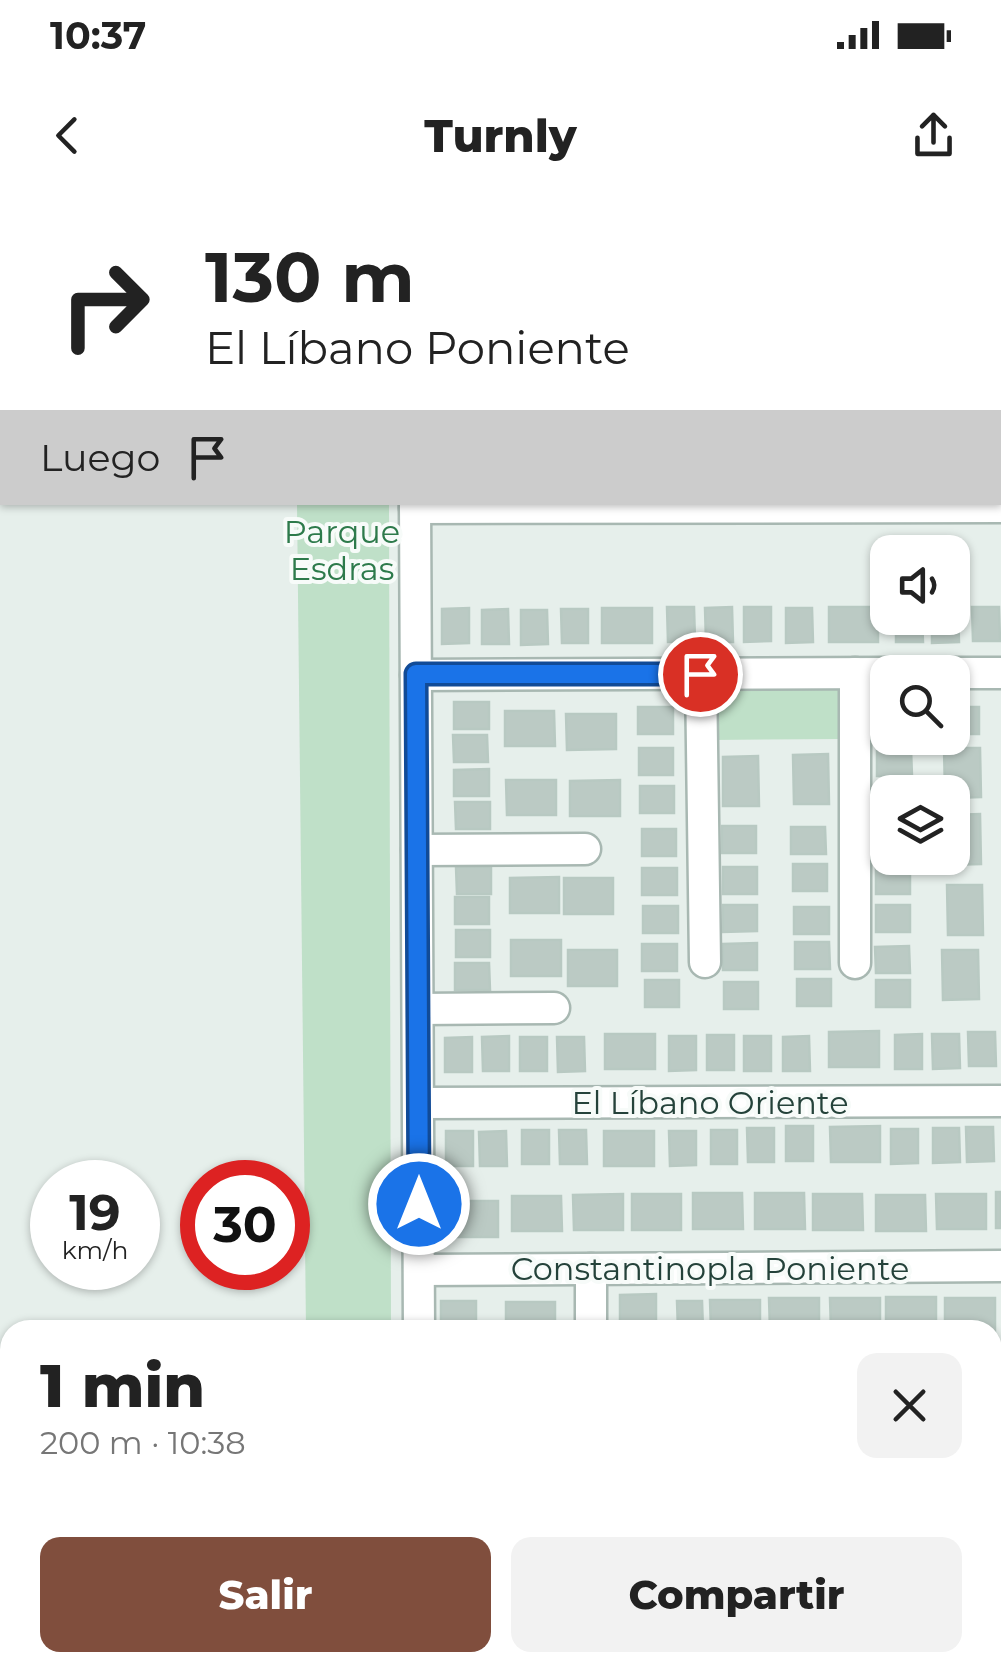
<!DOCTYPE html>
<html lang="es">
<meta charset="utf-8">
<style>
:root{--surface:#fff;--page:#f2f2f2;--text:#222;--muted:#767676;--accent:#804e3d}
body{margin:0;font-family:Montserrat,sans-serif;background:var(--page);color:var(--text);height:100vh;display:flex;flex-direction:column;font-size:38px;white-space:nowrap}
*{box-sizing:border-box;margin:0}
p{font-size:32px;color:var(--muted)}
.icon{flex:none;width:55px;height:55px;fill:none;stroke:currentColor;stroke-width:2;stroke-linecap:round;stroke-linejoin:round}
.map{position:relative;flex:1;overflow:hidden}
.details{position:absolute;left:0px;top:1120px;width:1002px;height:352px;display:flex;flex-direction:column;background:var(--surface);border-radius:30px 30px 0 0;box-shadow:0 2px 8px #0004}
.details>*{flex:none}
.top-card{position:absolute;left:0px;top:0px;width:1002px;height:305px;box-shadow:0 2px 8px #0004;background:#fff;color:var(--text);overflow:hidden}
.fabs{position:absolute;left:870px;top:335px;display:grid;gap:20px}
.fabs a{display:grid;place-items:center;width:100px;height:100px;border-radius:20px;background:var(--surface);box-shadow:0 2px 8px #0004;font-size:50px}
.speed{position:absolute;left:30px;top:960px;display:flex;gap:20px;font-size:50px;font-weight:700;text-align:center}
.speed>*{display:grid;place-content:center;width:130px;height:130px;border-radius:50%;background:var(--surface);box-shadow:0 2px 8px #0004;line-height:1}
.speed small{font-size:25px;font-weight:400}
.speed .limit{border:15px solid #d22;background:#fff;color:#111}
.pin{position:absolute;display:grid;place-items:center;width:85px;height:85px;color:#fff;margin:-42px;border:5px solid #fff;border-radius:50%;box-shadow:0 2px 10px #0007}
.me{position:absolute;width:110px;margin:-55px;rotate:0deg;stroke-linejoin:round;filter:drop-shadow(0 0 8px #0008)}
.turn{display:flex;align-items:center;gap:35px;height:210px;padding:0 40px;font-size:45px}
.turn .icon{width:130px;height:130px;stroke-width:2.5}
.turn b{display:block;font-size:70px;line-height:85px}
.then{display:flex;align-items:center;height:95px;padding:0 40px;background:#0003;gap:20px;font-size:38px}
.round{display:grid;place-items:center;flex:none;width:105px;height:105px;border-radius:20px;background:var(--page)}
.overview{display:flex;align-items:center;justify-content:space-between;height:170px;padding:0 40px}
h1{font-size:60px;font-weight:800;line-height:75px}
.cta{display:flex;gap:20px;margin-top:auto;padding:20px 40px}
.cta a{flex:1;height:115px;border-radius:20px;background:var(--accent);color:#fff;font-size:40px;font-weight:800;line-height:115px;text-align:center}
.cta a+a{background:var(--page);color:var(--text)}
.status{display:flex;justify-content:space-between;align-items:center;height:70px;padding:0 50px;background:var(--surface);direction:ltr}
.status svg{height:28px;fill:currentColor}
header{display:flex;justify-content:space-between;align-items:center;height:130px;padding:0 40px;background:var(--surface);font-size:45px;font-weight:800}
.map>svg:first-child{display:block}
.green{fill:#bfe0c8}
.building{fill:#bbcac4;stroke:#b8c9c2;stroke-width:2.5}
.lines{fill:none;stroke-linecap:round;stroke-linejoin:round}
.minor-casing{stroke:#a8b8b2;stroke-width:35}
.minor{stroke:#fff;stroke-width:30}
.route-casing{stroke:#114b97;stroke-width:25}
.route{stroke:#1a73e8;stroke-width:18}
.labels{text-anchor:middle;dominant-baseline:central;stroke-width:8;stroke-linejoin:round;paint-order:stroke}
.park-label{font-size:32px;fill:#2d7a4b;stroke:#f7fbf9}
.street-label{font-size:32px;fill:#24423a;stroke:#f7fbf9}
</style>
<div class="status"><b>10:37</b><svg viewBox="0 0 49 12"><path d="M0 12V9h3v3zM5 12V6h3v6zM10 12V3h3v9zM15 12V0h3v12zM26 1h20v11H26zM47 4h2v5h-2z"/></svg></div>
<header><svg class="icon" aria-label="back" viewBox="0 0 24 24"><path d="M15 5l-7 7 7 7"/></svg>Turnly<svg class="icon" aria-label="share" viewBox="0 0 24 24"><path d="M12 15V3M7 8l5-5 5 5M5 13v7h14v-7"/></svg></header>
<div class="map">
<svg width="1001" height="1472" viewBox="0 0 1001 1472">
<rect width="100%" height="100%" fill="#e6efeb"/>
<g class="green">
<path d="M 297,303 L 389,303 L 391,1130 L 306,1130 Z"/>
<path d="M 841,484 L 842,539 L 711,540 L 710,485 Z"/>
<rect x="313" y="1463" width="79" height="9"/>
</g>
<g class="building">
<rect x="880" y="0" width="97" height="2"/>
<path d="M 667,407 L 694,407 L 695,441 L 668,442 Z"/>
<path d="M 732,407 L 733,442 L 706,442 L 705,408 Z"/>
<path d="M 744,407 L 771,407 L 771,441 L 744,442 Z"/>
<rect x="829" y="407" width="49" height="35"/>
<path d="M 972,407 L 999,407 L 1000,441 L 973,441 Z"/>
<path d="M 469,408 L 469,443 L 442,444 L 442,409 Z"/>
<rect x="602" y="408" width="50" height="35"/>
<path d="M 786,408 L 812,408 L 813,442 L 786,443 Z"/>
<path d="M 952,408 L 958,408 L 959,442 L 932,443 L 932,418 L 952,418 Z"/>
<path d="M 508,409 L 509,444 L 482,444 L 482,410 Z"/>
<path d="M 561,409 L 588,409 L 588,443 L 562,443 Z"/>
<path d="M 521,410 L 547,410 L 548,444 L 521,445 Z"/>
<path d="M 896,418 L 922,418 L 923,442 L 896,442 Z"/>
<rect x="454" y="502" width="35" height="27"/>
<rect x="638" y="507" width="35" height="27"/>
<rect x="952" y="507" width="27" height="27"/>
<rect x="875" y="509" width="13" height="27"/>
<path d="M 505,511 L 554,511 L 555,546 L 505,546 Z"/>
<path d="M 566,514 L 616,514 L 616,549 L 567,550 Z"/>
<path d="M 453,535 L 487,535 L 488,562 L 454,562 Z"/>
<rect x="639" y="548" width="34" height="27"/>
<path d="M 944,548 L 980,548 L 981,597 L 952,598 L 952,592 L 945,592 Z"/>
<path d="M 911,549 L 912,576 L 877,576 L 877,550 Z"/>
<path d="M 828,554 L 829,604 L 794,604 L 793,555 Z"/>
<path d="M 758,556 L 759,606 L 723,606 L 723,557 Z"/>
<path d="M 489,569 L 489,596 L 454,596 L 454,570 Z"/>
<path d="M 506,580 L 556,580 L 556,615 L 507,615 Z"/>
<path d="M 620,580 L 620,616 L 570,616 L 570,581 Z"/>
<path d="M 876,585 L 910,585 L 910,592 L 888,592 L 888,612 L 876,612 Z"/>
<rect x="640" y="586" width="34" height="27"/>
<path d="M 455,602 L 490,602 L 490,629 L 456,629 Z"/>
<path d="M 980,614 L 981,664 L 946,665 L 946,658 L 952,658 L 952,615 Z"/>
<rect x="722" y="626" width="34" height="27"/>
<path d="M 791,627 L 825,627 L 826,654 L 791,654 Z"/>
<rect x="877" y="628" width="11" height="27"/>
<rect x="642" y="629" width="34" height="27"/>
<rect x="793" y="664" width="34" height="27"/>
<path d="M 456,667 L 491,667 L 491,694 L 457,694 Z"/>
<rect x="723" y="667" width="34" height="27"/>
<rect x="876" y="667" width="34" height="27"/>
<rect x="642" y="668" width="35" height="27"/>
<path d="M 559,677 L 559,713 L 510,713 L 510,678 Z"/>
<rect x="564" y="678" width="49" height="36"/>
<path d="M 947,685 L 982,685 L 983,735 L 948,735 Z"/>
<rect x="455" y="697" width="34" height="27"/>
<path d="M 723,705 L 757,705 L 757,731 L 723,732 Z"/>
<rect x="876" y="705" width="34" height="27"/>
<rect x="643" y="706" width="35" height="27"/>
<rect x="794" y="707" width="35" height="27"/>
<rect x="456" y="730" width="34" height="27"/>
<rect x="511" y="740" width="50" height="36"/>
<path d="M 795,742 L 829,742 L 830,769 L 795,769 Z"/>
<path d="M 757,743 L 757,770 L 723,770 L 723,744 Z"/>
<rect x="642" y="744" width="35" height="27"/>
<path d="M 909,746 L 910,773 L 876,773 L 875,747 Z"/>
<rect x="568" y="750" width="49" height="36"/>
<path d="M 942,750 L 978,750 L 979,799 L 943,800 Z"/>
<path d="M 455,763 L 489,763 L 490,790 L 455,790 Z"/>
<rect x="797" y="779" width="34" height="27"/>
<rect x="645" y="780" width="34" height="27"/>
<rect x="876" y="780" width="34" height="27"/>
<rect x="724" y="782" width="34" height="27"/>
<path d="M 879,831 L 879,867 L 829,867 L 829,832 Z"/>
<path d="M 968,832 L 995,832 L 996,866 L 969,866 Z"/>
<rect x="605" y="834" width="50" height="35"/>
<path d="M 922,834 L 922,869 L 895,869 L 895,835 Z"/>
<path d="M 932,834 L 959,834 L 960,868 L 933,869 Z"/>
<rect x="707" y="835" width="27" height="35"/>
<path d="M 509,836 L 509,871 L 483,871 L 482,837 Z"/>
<path d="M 669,836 L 696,836 L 696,870 L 669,871 Z"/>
<rect x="744" y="836" width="27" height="35"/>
<path d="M 809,836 L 810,871 L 783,871 L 783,837 Z"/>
<path d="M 472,837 L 472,872 L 445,872 L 445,838 Z"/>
<rect x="520" y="837" width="27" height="34"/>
<path d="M 557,837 L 584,837 L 585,871 L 558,872 Z"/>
<rect x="786" y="926" width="27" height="35"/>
<path d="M 880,926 L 880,962 L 831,962 L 830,927 Z"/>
<path d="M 966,927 L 993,927 L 994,961 L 967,962 Z"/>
<path d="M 747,928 L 774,928 L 774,962 L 748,962 Z"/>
<path d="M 933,928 L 959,928 L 960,962 L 933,963 Z"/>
<path d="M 891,929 L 918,929 L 918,963 L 891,964 Z"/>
<rect x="522" y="930" width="27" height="34"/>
<path d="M 559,930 L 586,930 L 587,964 L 560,964 Z"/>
<rect x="711" y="930" width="26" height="34"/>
<rect x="446" y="931" width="27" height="35"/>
<path d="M 506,931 L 507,966 L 480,966 L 479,932 Z"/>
<rect x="604" y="931" width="50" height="35"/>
<path d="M 669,931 L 696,931 L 696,965 L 670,966 Z"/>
<rect x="996" y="992" width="5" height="36"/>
<path d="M 693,993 L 742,993 L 743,1029 L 693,1029 Z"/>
<path d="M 755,993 L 804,993 L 805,1029 L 755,1029 Z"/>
<path d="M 623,994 L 623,1030 L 574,1030 L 573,995 Z"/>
<rect x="632" y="994" width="49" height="36"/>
<path d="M 813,994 L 862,994 L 863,1030 L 813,1030 Z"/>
<path d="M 936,994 L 986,994 L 986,1029 L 937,1029 Z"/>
<path d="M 876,995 L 925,995 L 926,1031 L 876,1031 Z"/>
<path d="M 512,996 L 561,996 L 562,1031 L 512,1031 Z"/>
<rect x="448" y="1001" width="50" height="36"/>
<path d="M 656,1094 L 656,1130 L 620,1130 L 620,1095 Z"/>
<rect x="886" y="1097" width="50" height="33"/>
<path d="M 769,1098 L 819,1098 L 819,1130 L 770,1130 Z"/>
<path d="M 830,1098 L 880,1098 L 880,1130 L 831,1130 Z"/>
<path d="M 945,1098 L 995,1098 L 995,1134 L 992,1130 L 945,1130 Z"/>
<path d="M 710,1100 L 760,1100 L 760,1130 L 711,1130 Z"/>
<rect x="441" y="1101" width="35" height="29"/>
<path d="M 677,1101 L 702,1101 L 703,1130 L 678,1130 Z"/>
<rect x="506" y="1102" width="49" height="28"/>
<rect x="992" y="1161" width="5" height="36"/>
<path d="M 1001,1331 L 1001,1358 L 992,1349 L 992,1339 Z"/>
<rect x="992" y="1405" width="9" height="36"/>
</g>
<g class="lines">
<defs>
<g id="minor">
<path d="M 414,0 L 414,2"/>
<path d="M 573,0 L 573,2"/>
<path d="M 711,0 L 711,2"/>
<path d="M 855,0 L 855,2"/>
<path d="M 415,302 L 419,1130"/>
<path d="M 415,308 L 1001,307"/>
<path d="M 952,473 L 1001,473"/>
<path d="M 701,474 L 705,762"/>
<path d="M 416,475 L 888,473"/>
<path d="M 417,650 L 585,649"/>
<path d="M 855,763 L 855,473"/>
<path d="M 418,809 L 554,808"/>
<path d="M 419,903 L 1001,901"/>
<path d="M 591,1069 L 591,1130"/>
<path d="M 420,1070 L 1001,1066"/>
<path d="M 417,1472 L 417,1462"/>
<path d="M 796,1472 L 1001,1470"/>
</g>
</defs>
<use href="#minor" class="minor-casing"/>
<use href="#minor" class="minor"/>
</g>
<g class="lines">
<defs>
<path id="route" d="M 419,1004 L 416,474 L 700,474"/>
</defs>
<use href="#route" class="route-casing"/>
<use href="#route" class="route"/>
</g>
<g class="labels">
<g class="park-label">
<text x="342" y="331">Parque<tspan x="342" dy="37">Esdras</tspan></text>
</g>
<g class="street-label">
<text x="710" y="902">El Líbano Oriente</text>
<text x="710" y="1068">Constantinopla Poniente</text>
</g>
</g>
</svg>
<div class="fabs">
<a><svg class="icon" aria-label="sound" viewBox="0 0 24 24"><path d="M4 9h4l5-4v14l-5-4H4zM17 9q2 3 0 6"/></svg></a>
<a><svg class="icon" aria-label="search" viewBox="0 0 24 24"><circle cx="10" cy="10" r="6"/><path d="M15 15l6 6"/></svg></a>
<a><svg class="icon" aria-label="layers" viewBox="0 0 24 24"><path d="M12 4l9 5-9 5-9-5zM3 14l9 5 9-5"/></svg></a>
</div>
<div class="speed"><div>19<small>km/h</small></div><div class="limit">30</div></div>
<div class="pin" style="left:700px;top:474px;background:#d93025"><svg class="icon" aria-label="arrive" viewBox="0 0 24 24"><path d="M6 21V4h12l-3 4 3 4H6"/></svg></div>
<svg class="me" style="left:419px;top:1004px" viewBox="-20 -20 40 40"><circle r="17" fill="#1a73e8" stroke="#fff" stroke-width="3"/><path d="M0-11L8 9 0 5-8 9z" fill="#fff"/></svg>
<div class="top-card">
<div class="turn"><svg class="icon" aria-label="right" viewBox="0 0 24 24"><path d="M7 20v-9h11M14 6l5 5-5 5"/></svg><div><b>130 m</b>El Líbano Poniente</div></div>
<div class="then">Luego<svg class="icon" aria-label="arrive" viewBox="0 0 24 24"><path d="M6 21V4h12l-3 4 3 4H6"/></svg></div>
</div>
<section class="details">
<div class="overview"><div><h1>1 min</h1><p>200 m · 10:38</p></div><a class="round"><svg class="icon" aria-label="close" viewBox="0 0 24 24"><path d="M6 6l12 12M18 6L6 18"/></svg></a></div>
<div class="cta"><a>Salir</a><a>Compartir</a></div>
</section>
</div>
